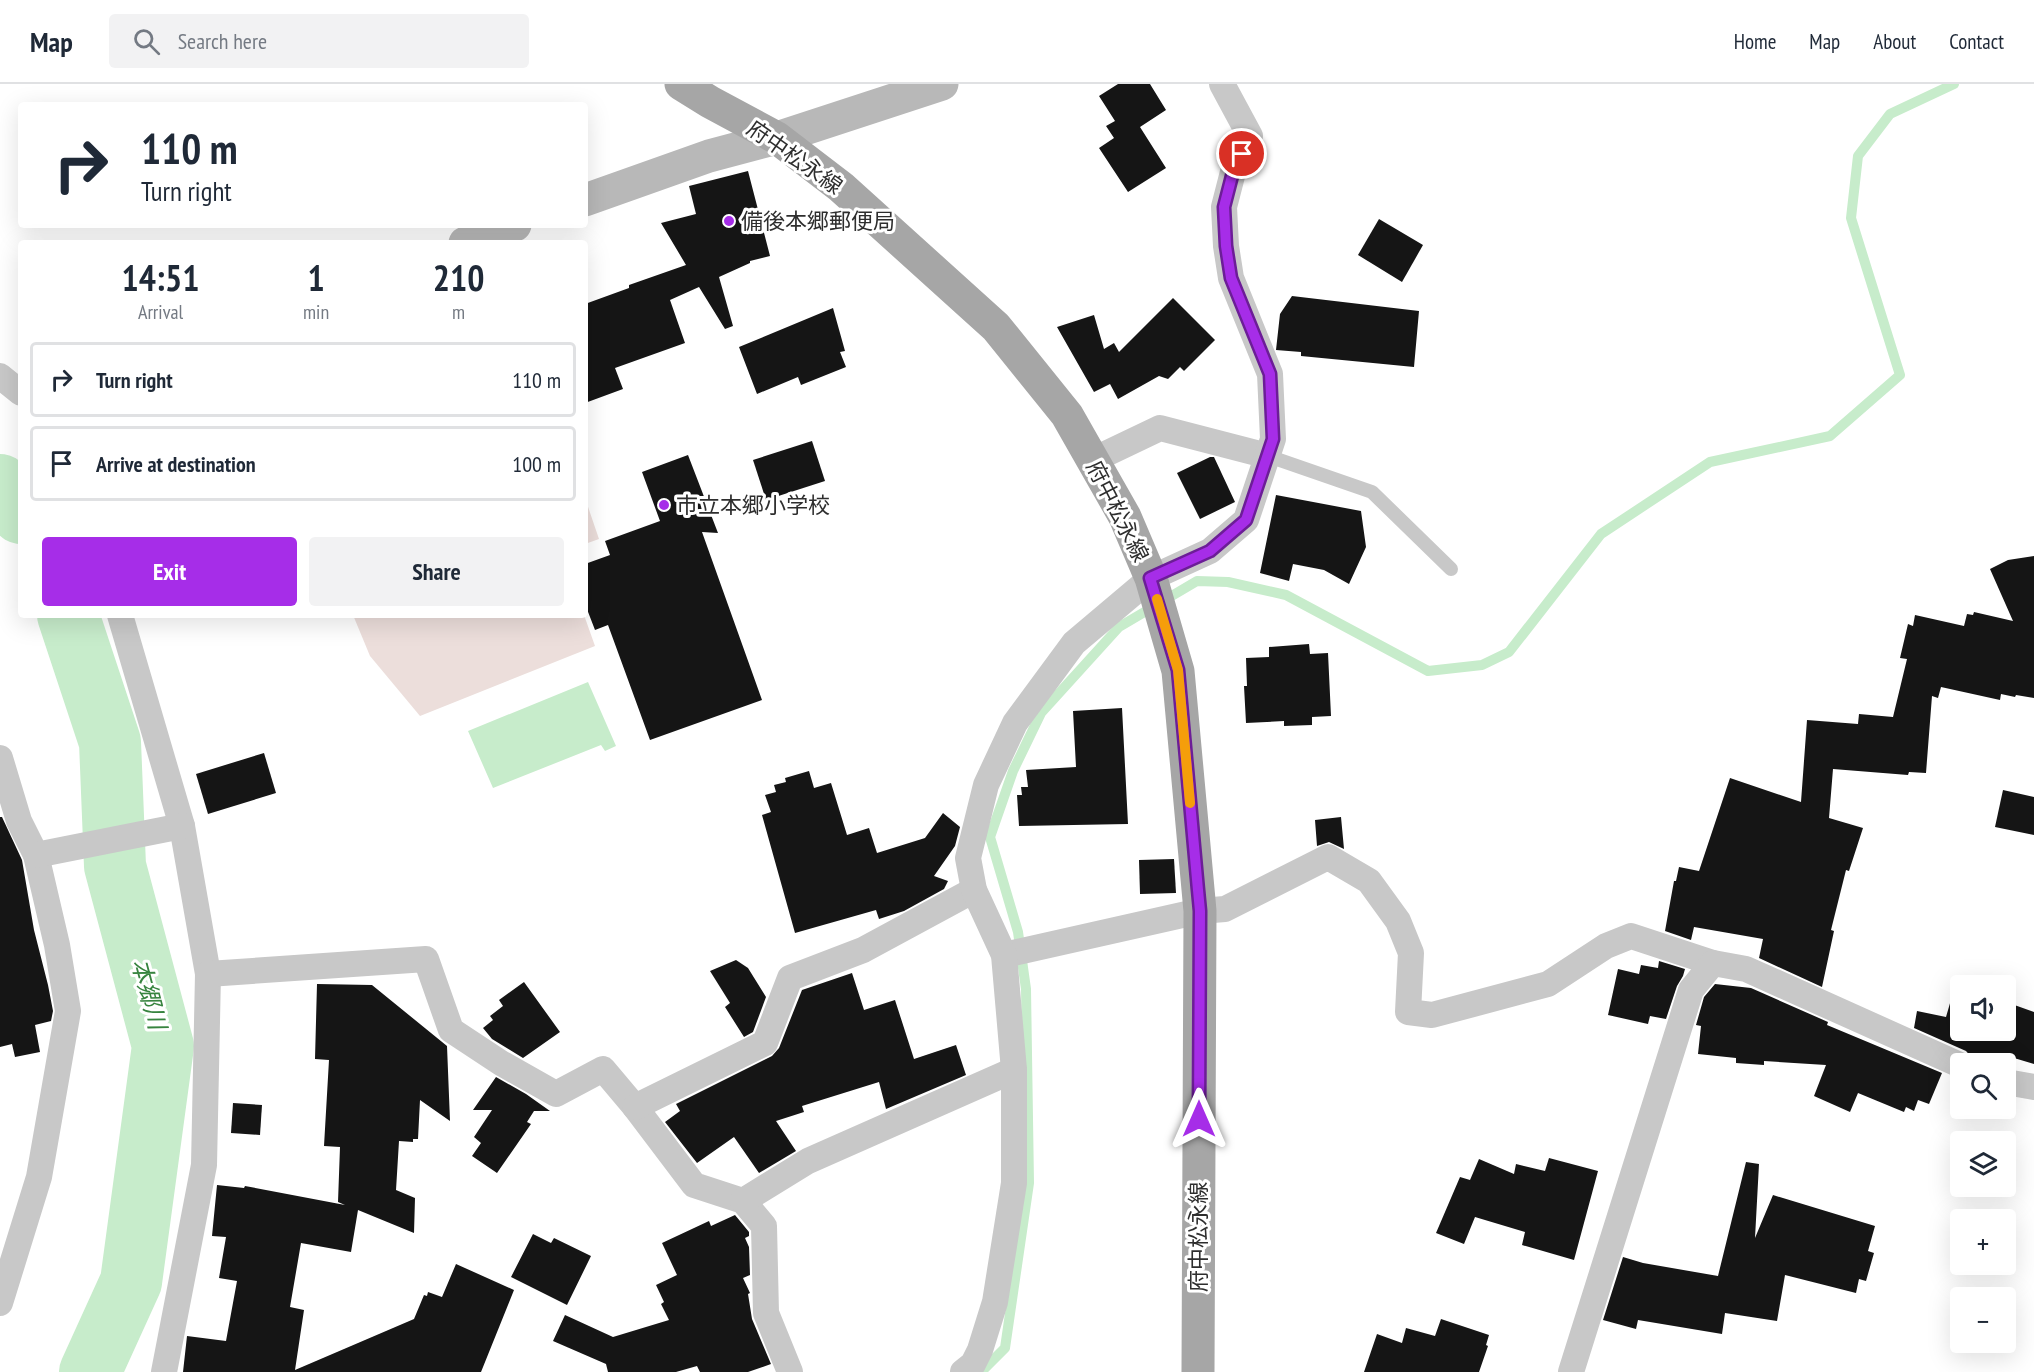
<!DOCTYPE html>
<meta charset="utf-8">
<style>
:root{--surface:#fff;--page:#f2f2f3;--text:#1f2937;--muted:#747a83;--line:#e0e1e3;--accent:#a62de8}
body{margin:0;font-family:"PT Sans Narrow","Noto Sans JP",sans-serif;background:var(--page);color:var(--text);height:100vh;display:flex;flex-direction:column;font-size:22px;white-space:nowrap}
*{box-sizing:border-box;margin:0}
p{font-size:20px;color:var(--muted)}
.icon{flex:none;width:33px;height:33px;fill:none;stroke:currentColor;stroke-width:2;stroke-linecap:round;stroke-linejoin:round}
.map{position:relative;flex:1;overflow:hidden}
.details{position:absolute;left:18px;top:156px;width:570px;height:378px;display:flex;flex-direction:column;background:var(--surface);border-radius:6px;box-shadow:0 6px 24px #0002}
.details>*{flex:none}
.guide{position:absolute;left:18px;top:18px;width:570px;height:126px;border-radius:6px;box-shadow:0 6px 24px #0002;background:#fff;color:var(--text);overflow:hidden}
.buttons{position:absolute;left:1950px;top:891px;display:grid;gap:12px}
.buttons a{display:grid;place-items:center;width:66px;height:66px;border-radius:6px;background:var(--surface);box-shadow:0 6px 24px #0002;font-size:30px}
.pin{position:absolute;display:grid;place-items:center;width:51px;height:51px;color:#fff;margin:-26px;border:3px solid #fff;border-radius:50%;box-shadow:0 2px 6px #0007}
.me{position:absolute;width:66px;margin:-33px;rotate:0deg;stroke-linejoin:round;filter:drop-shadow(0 0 4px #0008)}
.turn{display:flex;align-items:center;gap:21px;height:126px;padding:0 24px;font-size:27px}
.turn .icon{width:78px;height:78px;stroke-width:2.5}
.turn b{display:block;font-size:42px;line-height:51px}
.eta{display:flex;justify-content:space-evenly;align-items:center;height:102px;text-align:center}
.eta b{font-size:36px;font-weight:600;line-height:42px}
.primary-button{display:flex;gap:12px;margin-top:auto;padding:12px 24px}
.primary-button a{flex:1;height:69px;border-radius:6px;background:var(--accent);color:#fff;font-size:24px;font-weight:600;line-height:69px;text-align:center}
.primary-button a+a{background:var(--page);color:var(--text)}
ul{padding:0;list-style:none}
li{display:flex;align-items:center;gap:18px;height:75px;margin:0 12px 9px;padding:0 12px;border:3px solid var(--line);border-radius:6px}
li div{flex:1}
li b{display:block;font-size:22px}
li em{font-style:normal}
header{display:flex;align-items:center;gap:36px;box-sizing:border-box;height:84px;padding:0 30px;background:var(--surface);border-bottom:2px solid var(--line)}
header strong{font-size:28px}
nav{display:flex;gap:33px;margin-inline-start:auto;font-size:21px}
.search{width:420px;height:54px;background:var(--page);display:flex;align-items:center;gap:15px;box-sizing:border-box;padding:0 21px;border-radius:6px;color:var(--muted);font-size:22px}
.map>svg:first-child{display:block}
.green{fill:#ecdedb}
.water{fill:#c7eccb}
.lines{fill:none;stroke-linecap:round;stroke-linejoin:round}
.stream{stroke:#c7eccb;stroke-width:10}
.river{stroke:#c7eccb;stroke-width:62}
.building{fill:#151515}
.lane{stroke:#c8c8c8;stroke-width:14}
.street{stroke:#c8c8c8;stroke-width:26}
.secondary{stroke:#b8b8b8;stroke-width:33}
.primary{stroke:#a6a6a6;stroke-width:33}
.route-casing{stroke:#6c1d97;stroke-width:15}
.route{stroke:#a62de8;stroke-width:10}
.slow{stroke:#f59e0b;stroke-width:10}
.poi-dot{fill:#a62de8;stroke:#fff;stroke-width:2}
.labels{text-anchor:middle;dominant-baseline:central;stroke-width:6;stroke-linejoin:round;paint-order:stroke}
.street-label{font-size:22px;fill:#2e2e2e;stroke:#fff}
.poi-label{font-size:22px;fill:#2e2e2e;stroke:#fff;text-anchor:start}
.water-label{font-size:24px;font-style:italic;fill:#37843f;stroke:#fff}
</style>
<header>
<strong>Map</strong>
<div class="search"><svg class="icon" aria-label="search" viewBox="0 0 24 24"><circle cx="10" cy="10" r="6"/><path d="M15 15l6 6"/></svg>Search here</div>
<nav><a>Home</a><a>Map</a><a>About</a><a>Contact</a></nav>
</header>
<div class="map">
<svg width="2034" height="1288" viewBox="0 0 2034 1288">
<rect width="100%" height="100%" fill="#fff"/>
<g class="green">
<path d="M 585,414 L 599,455 L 585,460 Z"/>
<path d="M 353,531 L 584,531 L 595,562 L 420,632 L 370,572 Z"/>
</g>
<path class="water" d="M 588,598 L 616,662 L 605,667 L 601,661 L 493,704 L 468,647 Z"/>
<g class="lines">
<path class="stream" d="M 981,1288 L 1005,1264 L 1029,1099 L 1026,905 L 1018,848 L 990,753 L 1013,687 L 1041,629 L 1119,543 L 1197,497 L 1228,498 L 1286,511 L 1428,587 L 1482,581 L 1509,568 L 1601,450 L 1710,378 L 1830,352 L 1900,291 L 1851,134 L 1858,72 L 1890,30 L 1954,0"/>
<g class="river">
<path d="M 0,401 L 21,429"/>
<path d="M 68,531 L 110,658 L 115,782 L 163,962 L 131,1198 L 90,1288"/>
</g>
</g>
<g class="building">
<path d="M 1118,0 L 1150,0 L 1166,26 L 1140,43 L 1166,84 L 1128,108 L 1099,64 L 1114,54 L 1106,42 L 1115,37 L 1099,12 Z"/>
<path d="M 748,87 L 770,172 L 750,177 L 750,179 L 719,193 L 733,242 L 725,245 L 699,203 L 670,216 L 685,259 L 615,284 L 623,305 L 585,319 L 585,220 L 629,204 L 629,201 L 686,181 L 661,139 L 696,130 L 689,102 Z"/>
<path d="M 1379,135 L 1423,161 L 1402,198 L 1358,171 Z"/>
<path d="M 1292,212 L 1419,227 L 1414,283 L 1301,272 L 1301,268 L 1276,266 L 1280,230 Z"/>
<path d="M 1173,214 L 1215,256 L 1184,287 L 1180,283 L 1168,295 L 1159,292 L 1118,315 L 1110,300 L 1094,308 L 1057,243 L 1094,231 L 1104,265 L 1114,259 L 1119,268 Z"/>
<path d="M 833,224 L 845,267 L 840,268 L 846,283 L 801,301 L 798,293 L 757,310 L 739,263 Z"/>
<path d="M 812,357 L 825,397 L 766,416 L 753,376 Z"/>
<path d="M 688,371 L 718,449 L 702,448 L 762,616 L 650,656 L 608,541 L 595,546 L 585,520 L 585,480 L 610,471 L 605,457 L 660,437 L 642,388 Z"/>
<path d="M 1210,373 L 1214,373 L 1235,418 L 1200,435 L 1177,389 Z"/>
<path d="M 1276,411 L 1361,427 L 1366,463 L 1349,500 L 1324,486 L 1293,480 L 1289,497 L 1260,489 Z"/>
<path d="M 2034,472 L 2034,614 L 2016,611 L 2015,613 L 2001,610 L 2000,616 L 1941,603 L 1938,614 L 1932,612 L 1926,689 L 1909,688 L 1908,691 L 1833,685 L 1829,734 L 1863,744 L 1849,787 L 1846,786 L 1831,846 L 1834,847 L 1822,903 L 1759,874 L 1763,855 L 1694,843 L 1691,856 L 1665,847 L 1674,797 L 1676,797 L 1679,783 L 1699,787 L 1730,694 L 1801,718 L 1807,636 L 1858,640 L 1859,630 L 1893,633 L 1907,575 L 1900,574 L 1908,540 L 1913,542 L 1915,531 L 1964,542 L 1967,530 L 1973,531 L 1974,528 L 2013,537 L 1990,485 L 2008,476 Z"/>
<path d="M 1309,560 L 1310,570 L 1328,569 L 1331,632 L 1312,633 L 1312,641 L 1284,642 L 1284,637 L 1246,639 L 1244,602 L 1247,602 L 1246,574 L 1269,573 L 1269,563 Z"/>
<path d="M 1122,624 L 1128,740 L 1019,742 L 1017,711 L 1022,711 L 1021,703 L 1028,703 L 1026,686 L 1076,683 L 1073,627 Z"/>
<path d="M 264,669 L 276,709 L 208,730 L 196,690 Z"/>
<path d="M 809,687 L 814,704 L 831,699 L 847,751 L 869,744 L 877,769 L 925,754 L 943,729 L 960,743 L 955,762 L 934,792 L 948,797 L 944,805 L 904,827 L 879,835 L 876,826 L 795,849 L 762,731 L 771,728 L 765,711 L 776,708 L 774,701 L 786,698 L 785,694 Z"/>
<path d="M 2003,706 L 2034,713 L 2034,751 L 1995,743 Z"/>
<path d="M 0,733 L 2,733 L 22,776 L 34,846 L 48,901 L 53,927 L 51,937 L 35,941 L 40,968 L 15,973 L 12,960 L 0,963 Z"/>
<path d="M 1341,733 L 1344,765 L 1329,758 L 1317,762 L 1315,736 Z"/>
<path d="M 1174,775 L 1176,809 L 1140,810 L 1139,776 Z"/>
<path d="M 736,876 L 748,884 L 766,913 L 753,948 L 744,953 L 725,923 L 730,919 L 710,887 Z"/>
<path d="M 1659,877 L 1685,885 L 1683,892 L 1677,902 L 1666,935 L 1650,932 L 1648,940 L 1608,931 L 1618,885 L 1639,890 L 1641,881 L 1658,884 Z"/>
<path d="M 852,889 L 864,926 L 895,916 L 914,975 L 956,961 L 966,991 L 886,1025 L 879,998 L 802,1022 L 804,1028 L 776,1037 L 796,1067 L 759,1089 L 734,1053 L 697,1079 L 665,1038 L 680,1027 L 676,1020 L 772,972 L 779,964 L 802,906 Z"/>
<path d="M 524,898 L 560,948 L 523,974 L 492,955 L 483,944 L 493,936 L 490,932 L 503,922 L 499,916 Z"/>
<path d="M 317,900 L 372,901 L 447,962 L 450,1037 L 420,1016 L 418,1055 L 413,1055 L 413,1058 L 399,1057 L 396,1106 L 415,1114 L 414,1149 L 358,1126 L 351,1168 L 301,1159 L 290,1223 L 304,1226 L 295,1286 L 414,1235 L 424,1211 L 427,1212 L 428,1208 L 442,1213 L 456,1180 L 514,1206 L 481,1288 L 183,1288 L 187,1252 L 226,1257 L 237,1197 L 219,1194 L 226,1153 L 212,1152 L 217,1101 L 244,1104 L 245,1102 L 345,1121 L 338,1118 L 340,1063 L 324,1062 L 329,976 L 315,975 Z"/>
<path d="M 1715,900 L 1751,904 L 1828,938 L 1827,941 L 1942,989 L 1929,1020 L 1918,1016 L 1914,1027 L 1906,1023 L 1904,1028 L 1858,1009 L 1850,1028 L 1814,1012 L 1826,981 L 1764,977 L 1764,981 L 1736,979 L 1736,974 L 1698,970 L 1701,942 L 1696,941 L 1704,913 Z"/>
<path d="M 1955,902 L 1960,904 L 1960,946 L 2006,946 L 2006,918 L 2034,928 L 2034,980 L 2014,974 L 2011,984 L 2006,983 L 2006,980 L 1993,980 L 1978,975 L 1978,977 L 1973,975 L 1966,967 L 1914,944 L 1917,927 L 1946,933 Z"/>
<path d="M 496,993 L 526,1010 L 550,1027 L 534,1027 L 527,1038 L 531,1040 L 497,1089 L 472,1072 L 481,1059 L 474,1053 L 492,1026 L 473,1026 Z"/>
<path d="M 233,1019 L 262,1021 L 260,1051 L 231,1049 Z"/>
<path d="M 1549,1074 L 1598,1087 L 1574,1176 L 1522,1161 L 1525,1148 L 1475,1133 L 1464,1160 L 1436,1149 L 1460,1093 L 1470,1096 L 1479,1075 L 1514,1090 L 1516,1080 L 1545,1087 Z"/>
<path d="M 1746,1078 L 1759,1080 L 1755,1154 L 1773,1111 L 1875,1142 L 1868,1167 L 1874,1169 L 1866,1197 L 1859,1195 L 1856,1209 L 1785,1191 L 1777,1237 L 1725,1229 L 1722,1250 L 1638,1236 L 1636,1245 L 1603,1236 L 1623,1173 L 1643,1179 L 1718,1192 Z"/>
<path d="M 735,1131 L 749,1148 L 749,1152 L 745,1154 L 749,1163 L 750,1191 L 743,1194 L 750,1209 L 748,1210 L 752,1235 L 771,1280 L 748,1288 L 700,1288 L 697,1282 L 676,1288 L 608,1288 L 606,1280 L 553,1257 L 565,1231 L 613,1253 L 669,1236 L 661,1220 L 664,1218 L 656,1201 L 677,1191 L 662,1159 L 709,1137 L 711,1142 Z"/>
<path d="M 533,1150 L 551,1159 L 554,1154 L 591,1172 L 567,1221 L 511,1193 Z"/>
<path d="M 1441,1235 L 1489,1251 L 1486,1261 L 1488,1262 L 1479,1288 L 1364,1288 L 1377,1250 L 1402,1259 L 1406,1244 L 1435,1252 Z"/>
</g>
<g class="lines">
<path class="lane" d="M 1268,372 L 1372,408 L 1451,485"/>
<g class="street">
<path d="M 0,292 L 21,309"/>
<path d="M 1093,376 L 1160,344 L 1268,372"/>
<path d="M 120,531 L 182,742 L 208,890 L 204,1081 L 164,1288"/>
<path d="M 0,674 L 19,737 L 36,771 L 57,861 L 68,927 L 39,1093 L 0,1219"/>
<path d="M 36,771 L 182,742"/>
<path d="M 1004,871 L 1200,827 L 1225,825 L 1328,773 L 1369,797 L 1398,837 L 1411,869 L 1408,928 L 1432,931 L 1548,900 L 1606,862 L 1631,852 L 1713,879"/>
<path d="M 208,890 L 426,875 L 451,946 L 501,979 L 556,1010 L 603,985 L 635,1023 L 694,1101 L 743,1117 L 764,1142 L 766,1229 L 790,1288"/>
<path d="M 2006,998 L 2034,1003"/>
<path d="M 635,1023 L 765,959 L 790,894 L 863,866 L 974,806"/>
<path d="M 743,1117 L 808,1077 L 1014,986"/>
<path d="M 963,1288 L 973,1280 L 980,1266 L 995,1218 L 1014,1099 L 1014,986 L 1004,871 L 974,806 L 968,774 L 986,701 L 1015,639 L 1074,559 L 1151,494 L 1210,467 L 1246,436 L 1273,355 L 1270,290 L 1231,194 L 1226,162 L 1224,123 L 1233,88 L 1250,52 L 1222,0"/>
<path d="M 1571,1288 L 1691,906 L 1713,879 L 1746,885 L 1960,981"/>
</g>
<g class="secondary">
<path d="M 585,116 L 709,72 L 777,54 L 942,0"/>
<path d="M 465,159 L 515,141"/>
</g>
<path class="primary" d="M 681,0 L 710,18 L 777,54 L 841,103 L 996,243 L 1067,331 L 1125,433 L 1151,494 L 1178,587 L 1200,827 L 1198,1288"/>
</g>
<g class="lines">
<defs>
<path id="route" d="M 1199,1035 L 1200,827 L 1198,806 L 1178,586 L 1150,494 L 1210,467 L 1246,436 L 1273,355 L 1270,290 L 1231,194 L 1226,162 L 1224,123 L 1233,88 L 1242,70"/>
</defs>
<use href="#route" class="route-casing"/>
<use href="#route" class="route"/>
<path class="slow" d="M 1157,515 L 1178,586 L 1190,719"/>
</g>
<g class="poi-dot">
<circle cx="729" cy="137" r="6"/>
<circle cx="664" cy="421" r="6"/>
</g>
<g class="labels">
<g class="street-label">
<text transform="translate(795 73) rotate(35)">府中松永線</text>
<text transform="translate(1118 427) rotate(63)">府中松永線</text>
<text transform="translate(1198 1153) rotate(-90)">府中松永線</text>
</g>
<g class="poi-label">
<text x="741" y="137">備後本郷郵便局</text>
<text x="676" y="421">市立本郷小学校</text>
</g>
<g class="water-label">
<text transform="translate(149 910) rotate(75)">本郷川</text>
</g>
</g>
</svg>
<div class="buttons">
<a><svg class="icon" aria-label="sound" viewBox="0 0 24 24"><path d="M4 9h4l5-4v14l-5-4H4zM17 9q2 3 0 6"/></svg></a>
<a><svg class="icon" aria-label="search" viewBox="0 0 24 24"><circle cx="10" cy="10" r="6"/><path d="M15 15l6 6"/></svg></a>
<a><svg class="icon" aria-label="layers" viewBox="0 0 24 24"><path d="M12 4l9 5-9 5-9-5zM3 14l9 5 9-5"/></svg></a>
<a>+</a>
<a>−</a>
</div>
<div class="pin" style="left:1242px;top:70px;background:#d93025"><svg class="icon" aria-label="arrive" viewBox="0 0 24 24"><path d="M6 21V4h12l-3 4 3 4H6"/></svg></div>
<svg class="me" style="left:1199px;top:1035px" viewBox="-20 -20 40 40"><path d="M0-17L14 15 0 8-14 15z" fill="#a62de8" stroke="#fff" stroke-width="4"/></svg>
<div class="guide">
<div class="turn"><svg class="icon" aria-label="right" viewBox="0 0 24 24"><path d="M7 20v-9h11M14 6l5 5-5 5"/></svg><div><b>110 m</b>Turn right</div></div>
</div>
<section class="details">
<div class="eta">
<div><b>14:51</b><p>Arrival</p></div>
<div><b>1</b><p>min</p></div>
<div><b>210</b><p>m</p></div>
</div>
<ul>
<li><svg class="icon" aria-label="right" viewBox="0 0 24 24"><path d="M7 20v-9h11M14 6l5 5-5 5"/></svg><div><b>Turn right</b></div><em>110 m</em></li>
<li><svg class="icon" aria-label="arrive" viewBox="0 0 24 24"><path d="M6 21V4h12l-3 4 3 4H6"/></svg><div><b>Arrive at destination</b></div><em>100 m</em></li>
</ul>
<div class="primary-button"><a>Exit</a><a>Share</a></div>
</section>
</div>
